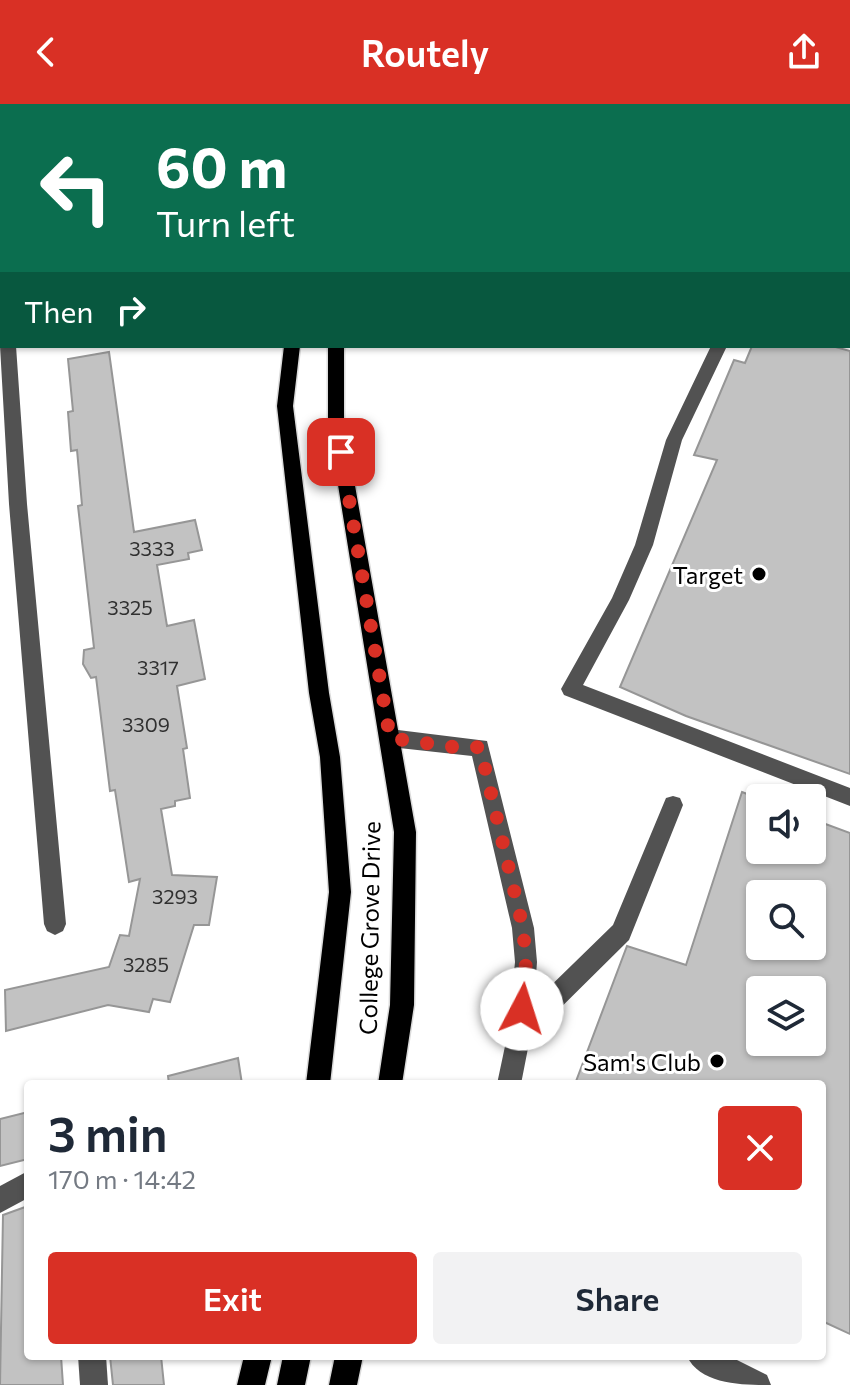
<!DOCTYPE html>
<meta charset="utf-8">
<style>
:root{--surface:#fff;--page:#f2f2f3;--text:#1f2937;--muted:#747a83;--accent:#d93025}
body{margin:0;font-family:Commissioner,sans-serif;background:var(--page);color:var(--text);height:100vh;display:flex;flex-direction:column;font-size:30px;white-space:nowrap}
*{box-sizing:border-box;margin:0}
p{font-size:26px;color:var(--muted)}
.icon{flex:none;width:44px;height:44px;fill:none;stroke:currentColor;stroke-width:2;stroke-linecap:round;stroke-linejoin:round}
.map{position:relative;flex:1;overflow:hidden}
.details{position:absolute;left:24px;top:976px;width:802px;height:280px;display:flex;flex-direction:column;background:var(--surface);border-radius:8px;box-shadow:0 2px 6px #0004}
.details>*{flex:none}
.top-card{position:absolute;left:0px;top:0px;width:850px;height:244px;box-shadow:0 2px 6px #0004;background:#0b6e4f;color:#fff;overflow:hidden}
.controls{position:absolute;left:746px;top:680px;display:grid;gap:16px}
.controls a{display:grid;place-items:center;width:80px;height:80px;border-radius:8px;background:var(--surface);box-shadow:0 2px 6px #0004;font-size:40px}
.pin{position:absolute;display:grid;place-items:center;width:68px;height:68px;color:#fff;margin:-34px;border-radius:16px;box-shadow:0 4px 12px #0006}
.me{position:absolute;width:88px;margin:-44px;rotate:5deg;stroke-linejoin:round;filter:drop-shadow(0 0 6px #0008)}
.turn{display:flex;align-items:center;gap:28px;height:168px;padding:0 24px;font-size:36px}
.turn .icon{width:104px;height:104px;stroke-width:2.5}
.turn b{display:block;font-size:56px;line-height:68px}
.then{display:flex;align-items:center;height:76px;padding:0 24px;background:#0003;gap:16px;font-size:30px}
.round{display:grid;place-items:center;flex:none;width:84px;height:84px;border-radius:8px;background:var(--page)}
.head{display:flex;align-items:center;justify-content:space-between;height:136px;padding:0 24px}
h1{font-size:48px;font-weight:600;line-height:60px}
.primary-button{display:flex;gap:16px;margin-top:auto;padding:16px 24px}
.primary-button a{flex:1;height:92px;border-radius:8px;background:var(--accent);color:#fff;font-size:32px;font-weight:600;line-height:92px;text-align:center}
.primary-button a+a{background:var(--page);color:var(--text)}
header{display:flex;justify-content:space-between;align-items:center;height:104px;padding:0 24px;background:var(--accent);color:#fff;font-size:36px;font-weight:600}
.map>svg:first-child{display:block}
.building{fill:#c2c2c2;stroke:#969696;stroke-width:2;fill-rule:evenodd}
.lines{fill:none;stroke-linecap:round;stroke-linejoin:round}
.major-casing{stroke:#dbdbdb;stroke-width:3}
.minor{fill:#525252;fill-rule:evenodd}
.major{fill:#000;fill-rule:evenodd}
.route{stroke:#d93025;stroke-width:14;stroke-dasharray:0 25.2}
.poi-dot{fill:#000;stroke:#fff;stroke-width:3}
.labels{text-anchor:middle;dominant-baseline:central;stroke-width:6;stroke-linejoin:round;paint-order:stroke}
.number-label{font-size:20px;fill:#303030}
.poi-label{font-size:24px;fill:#000;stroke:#fff;text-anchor:end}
.street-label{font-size:24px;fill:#000;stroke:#fff}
</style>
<header><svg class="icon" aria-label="back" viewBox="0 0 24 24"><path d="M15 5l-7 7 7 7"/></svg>Routely<svg class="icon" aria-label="share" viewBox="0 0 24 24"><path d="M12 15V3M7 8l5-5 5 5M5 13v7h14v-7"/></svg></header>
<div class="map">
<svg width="850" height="1281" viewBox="0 0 850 1281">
<rect width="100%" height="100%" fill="#fff"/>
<g class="building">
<path d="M 752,242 L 832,242 L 850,247 L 850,670 L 686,612 L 620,583 L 717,356 L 694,351 L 734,256 L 745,259 Z"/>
<path d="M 109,248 L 134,428 L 195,416 L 202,446 L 188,449 L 189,455 L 157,461 L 167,522 L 194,516 L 205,575 L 177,582 L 187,644 L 183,645 L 190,694 L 175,697 L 175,702 L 161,705 L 172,771 L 217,773 L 209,821 L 194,821 L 170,898 L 153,895 L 149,908 L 108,901 L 6,927 L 5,886 L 109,863 L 120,831 L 129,832 L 140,775 L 129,778 L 115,686 L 110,687 L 96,573 L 91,574 L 83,560 L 84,546 L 94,544 L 78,402 L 82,401 L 77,346 L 71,347 L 68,308 L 73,307 L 68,255 Z"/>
<path d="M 742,688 L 760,695 L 760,746 L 812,746 L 812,715 L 850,729 L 850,1230 L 822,1217 L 822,980 L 575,980 L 627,842 L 686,861 ZM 760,790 L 812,790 L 812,842 L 760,842 ZM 760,886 L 812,886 L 812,938 L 760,938 Z"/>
<path d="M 238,954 L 242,980 L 169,980 L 168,972 Z"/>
<path d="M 28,1008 L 28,1055 L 0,1062 L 0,1015 Z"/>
<path d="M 28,1102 L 28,1252 L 61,1252 L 63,1281 L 0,1281 L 3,1111 Z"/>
<path d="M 110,1252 L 161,1252 L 164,1281 L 113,1281 Z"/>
</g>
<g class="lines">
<defs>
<g id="major">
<path d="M 284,242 L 300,242 L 293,302 L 329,589 L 340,653 L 351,788 L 330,980 L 306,980 L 329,788 L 320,653 L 309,589 L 277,302 Z"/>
<path d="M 328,242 L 344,242 L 344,319 L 416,728 L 414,901 L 402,980 L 378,980 L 390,901 L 394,728 L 328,319 Z"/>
<path d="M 244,1252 L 272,1252 L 265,1281 L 237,1281 Z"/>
<path d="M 283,1252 L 311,1252 L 305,1281 L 277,1281 Z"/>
<path d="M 335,1252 L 363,1252 L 357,1281 L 329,1281 Z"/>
</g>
</defs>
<use href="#major" class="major-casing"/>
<g class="minor">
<path d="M 249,0 L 261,0 L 262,2 L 250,2 Z"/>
<rect x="0" y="102" width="2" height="36"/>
<rect x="0" y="156" width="2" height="8"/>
<path d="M 2,239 L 2,242 L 16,242 L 27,400 L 66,820 L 63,827 L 55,831 L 47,827 L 44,820 L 9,400 L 0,242 Z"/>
<path d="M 711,242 L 727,242 L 682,336 L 653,441 L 629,496 L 583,581 L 850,684 L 850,702 L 564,591 L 561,585 L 612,494 L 635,441 L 666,336 Z"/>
<path d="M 390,625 L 487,637 L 534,824 L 537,858 L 534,898 L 613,821 L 666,694 L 673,692 L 680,694 L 683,701 L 629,836 L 530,934 L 521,980 L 497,980 L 508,928 L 515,858 L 512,824 L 472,652 L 390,643 L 383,640 L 380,634 L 383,628 Z"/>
<path d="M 28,1067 L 28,1094 L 0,1109 L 0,1082 Z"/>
<path d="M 78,1252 L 106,1252 L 108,1281 L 80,1281 Z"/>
<path d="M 687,1252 L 729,1252 L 767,1271 L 771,1281 C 743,1281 700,1281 687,1252 Z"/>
</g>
<use href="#major" class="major"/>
</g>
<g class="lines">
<path class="route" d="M 341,348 L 390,634 L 461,644 L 480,643 L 523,824 L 526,858 L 522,905"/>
</g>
<g class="poi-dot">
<circle cx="759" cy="470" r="8"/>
<circle cx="717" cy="957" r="8"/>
</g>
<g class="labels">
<g class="number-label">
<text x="152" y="444">3333</text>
<text x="130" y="503">3325</text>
<text x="158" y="563">3317</text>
<text x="146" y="620">3309</text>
<text x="175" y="792">3293</text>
<text x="146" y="860">3285</text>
</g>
<g class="poi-label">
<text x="743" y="470">Target</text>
<text x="701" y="957">Sam's Club</text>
</g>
<g class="street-label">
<text transform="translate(369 824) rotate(-89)">College Grove Drive</text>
</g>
</g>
</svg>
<div class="controls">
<a><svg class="icon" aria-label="sound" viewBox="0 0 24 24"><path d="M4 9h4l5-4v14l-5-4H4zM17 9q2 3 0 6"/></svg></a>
<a><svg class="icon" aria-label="search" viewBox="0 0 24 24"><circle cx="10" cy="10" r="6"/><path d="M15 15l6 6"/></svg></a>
<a><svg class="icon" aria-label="layers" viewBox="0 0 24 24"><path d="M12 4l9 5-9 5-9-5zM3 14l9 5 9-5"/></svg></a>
</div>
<div class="pin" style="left:341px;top:348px;background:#d93025"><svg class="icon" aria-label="arrive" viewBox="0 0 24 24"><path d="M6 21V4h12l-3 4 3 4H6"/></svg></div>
<svg class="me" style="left:522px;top:905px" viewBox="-20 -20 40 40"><circle r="19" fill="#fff"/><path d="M0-13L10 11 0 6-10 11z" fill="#d93025"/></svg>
<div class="top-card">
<div class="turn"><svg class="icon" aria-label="left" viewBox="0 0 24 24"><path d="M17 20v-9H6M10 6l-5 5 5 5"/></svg><div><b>60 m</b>Turn left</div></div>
<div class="then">Then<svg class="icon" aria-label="right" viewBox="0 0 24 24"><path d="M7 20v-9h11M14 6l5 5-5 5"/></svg></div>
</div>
<section class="details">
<div class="head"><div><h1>3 min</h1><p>170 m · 14:42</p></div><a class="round" style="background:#d93025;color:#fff"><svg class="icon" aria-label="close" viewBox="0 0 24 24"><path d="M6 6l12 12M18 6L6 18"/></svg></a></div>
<div class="primary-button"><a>Exit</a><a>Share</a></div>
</section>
</div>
